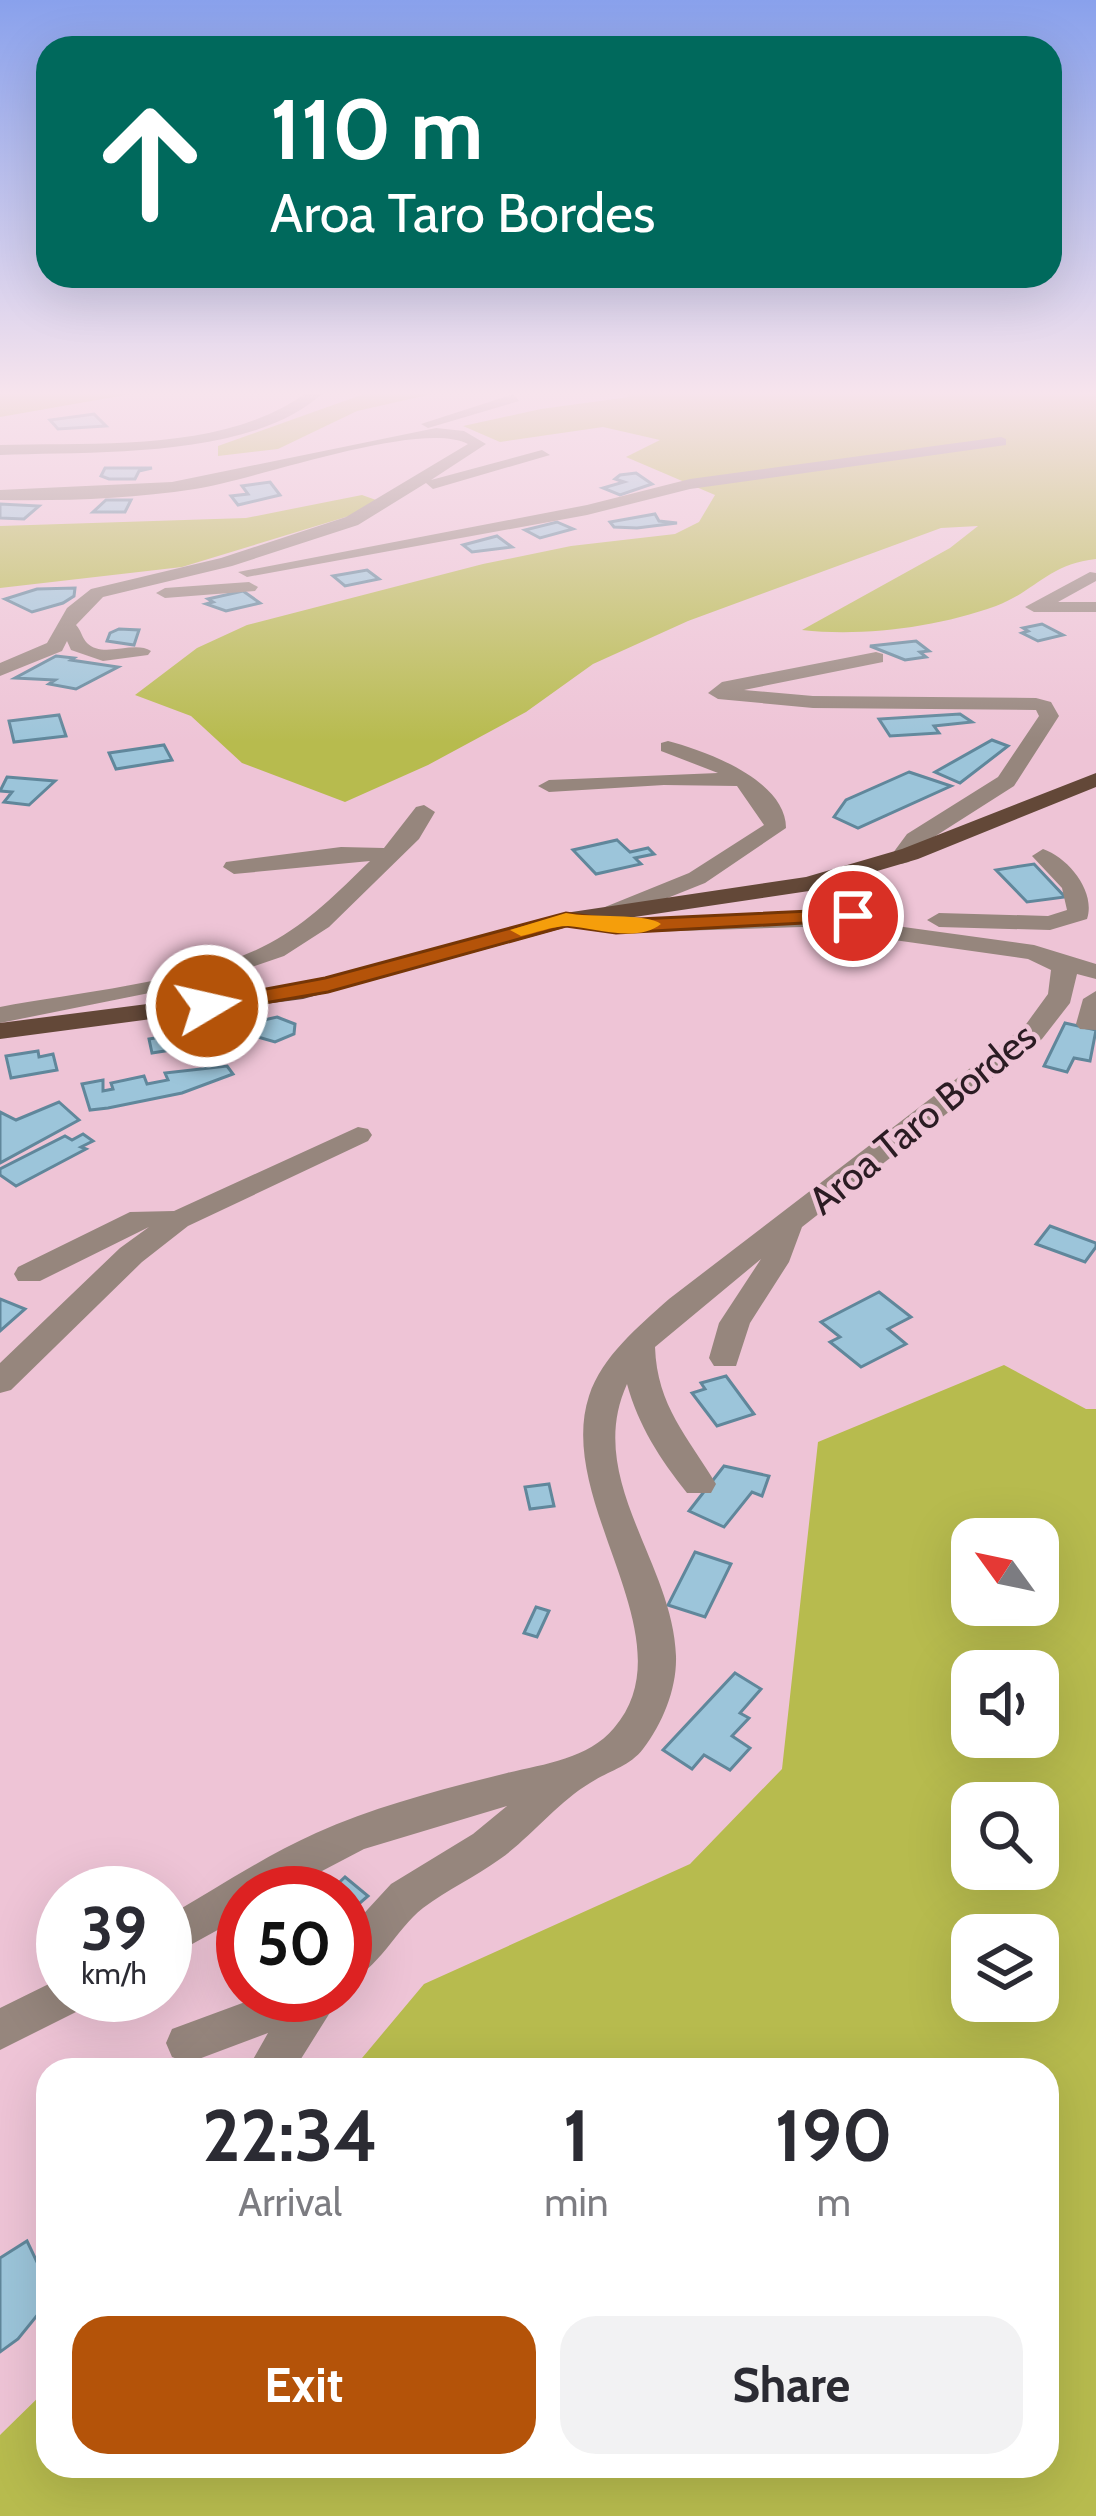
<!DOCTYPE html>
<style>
:root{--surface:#fff;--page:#f2f2f3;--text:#2b2b33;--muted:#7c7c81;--accent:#b45309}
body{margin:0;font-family:Cabin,sans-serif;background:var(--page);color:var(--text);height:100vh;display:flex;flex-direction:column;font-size:45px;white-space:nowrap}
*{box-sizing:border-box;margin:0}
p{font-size:39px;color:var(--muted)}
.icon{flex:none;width:66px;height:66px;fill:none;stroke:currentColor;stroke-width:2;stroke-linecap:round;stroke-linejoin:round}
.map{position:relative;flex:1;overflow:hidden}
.side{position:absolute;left:36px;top:2058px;width:1023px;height:420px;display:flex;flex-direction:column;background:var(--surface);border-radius:36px;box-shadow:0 12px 48px #0002}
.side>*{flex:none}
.guide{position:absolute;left:36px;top:36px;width:1026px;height:252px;border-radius:36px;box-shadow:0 12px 48px #0002;background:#00695c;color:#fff;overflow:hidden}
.needle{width:78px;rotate:303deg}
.buttons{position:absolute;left:951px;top:1518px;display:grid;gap:24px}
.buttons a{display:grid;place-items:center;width:108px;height:108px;border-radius:24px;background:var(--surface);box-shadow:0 12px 48px #0002;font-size:60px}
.speed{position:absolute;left:36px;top:1866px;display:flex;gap:24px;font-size:60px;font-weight:700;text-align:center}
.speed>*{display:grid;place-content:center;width:156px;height:156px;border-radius:50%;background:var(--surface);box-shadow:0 12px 48px #0002;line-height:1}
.speed small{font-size:30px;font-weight:400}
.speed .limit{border:18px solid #d22;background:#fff;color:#111}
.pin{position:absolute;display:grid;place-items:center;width:102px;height:102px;color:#fff;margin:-51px;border:6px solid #fff;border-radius:50%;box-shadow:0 3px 12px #0007}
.me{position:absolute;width:132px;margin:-66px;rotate:81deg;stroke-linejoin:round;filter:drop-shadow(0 0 9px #0008)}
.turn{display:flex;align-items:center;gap:42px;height:252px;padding:0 36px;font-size:54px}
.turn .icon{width:156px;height:156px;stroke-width:2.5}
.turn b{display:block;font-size:84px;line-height:102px}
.eta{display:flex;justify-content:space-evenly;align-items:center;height:204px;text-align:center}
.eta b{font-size:72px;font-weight:800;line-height:84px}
.cta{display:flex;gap:24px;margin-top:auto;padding:24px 36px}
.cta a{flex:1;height:138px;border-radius:36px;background:var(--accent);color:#fff;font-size:48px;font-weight:800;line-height:138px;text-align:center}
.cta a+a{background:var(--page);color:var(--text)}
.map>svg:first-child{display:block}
.green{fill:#b7bb4e;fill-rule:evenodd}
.building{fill:#9cc5da;stroke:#60879b;stroke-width:3}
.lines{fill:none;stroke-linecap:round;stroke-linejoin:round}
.minor{fill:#96867d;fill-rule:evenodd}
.major{fill:#634838;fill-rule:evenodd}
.route{fill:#b45309;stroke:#753606;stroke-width:3}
.slow{fill:#f59e0b}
.labels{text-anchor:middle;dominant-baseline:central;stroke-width:9;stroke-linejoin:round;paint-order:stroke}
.street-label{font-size:39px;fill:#2b1c23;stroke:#eec4d6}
</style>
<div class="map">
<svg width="1096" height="2516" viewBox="0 0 1096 2516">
<rect width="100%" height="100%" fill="#eec4d6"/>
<g class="green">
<path d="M 0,390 L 154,390 L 0,417 Z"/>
<path d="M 375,390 L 450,390 L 357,411 L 278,449 L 218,456 L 218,446 Z"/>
<path d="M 622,390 L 1096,390 L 1096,559 C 1048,564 1036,591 996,606 C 938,627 863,637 802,630 L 950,548 L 978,526 L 941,528 L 688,621 L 593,664 L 526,712 L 428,765 L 345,802 L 242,763 L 191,716 L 135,695 L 197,648 L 247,625 L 483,564 L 571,546 L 675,534 L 699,522 L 715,495 L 626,457 L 660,440 L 603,427 L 500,442 L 463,426 L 541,409 L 629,397 Z"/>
<path d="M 362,495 L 376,500 L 372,509 L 182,567 L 0,588 L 0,526 L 246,518 Z"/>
<path d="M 1004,1365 L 1086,1409 L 1096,1409 L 1096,2516 L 0,2516 L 0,2435 L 48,2388 L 48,2466 L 1047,2466 L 1047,2070 L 352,2070 L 424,1984 L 690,1864 L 782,1769 L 818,1442 ZM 1038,1539 L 1038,1605 L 972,1605 L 972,1539 ZM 1038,1671 L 1038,1737 L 972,1737 L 972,1671 ZM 1038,1803 L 1038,1869 L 972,1869 L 972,1803 ZM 972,1935 L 1038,1935 L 1038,2001 L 972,2001 Z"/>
</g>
<g class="building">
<path d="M 94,414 L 106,426 L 58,429 L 50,420 Z"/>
<path d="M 105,468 L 152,468 L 139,471 L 135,479 L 109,479 L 101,476 Z"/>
<path d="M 636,473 L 652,484 L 620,495 L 603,488 L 624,482 L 615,479 L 620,475 Z"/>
<path d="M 270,482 L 280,495 L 238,505 L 231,496 L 248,494 L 242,486 Z"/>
<path d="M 106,500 L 131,500 L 125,512 L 93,512 Z"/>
<path d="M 0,504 L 39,506 L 24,519 L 0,518 Z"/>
<path d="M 655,514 L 659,521 L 677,523 L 637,528 L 614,527 L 610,522 Z"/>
<path d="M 557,522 L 573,529 L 540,538 L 525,530 Z"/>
<path d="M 497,536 L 512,547 L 472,552 L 463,545 Z"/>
<path d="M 367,570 L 379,579 L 345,586 L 333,576 Z"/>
<path d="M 75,588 L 74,596 L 63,603 L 32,612 L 5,599 L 37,589 Z"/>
<path d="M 243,591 L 260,603 L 226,611 L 206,604 L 213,602 L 208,599 Z"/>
<path d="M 1042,624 L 1063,635 L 1038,641 L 1022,633 L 1028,631 L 1023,628 Z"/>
<path d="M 119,629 L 139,630 L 134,645 L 107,641 L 110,633 Z"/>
<path d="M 916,641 L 929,651 L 920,652 L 926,657 L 905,660 L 870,646 Z"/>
<path d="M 56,656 L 74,658 L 71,660 L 118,667 L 76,689 L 49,684 L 55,680 L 15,678 Z"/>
<path d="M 960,714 L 972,722 L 934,726 L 939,733 L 890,736 L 879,719 Z"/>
<path d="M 59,715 L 66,736 L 14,742 L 9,721 Z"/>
<path d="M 992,740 L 1008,746 L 960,783 L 935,772 Z"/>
<path d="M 164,745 L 172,760 L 116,769 L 109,753 Z"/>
<path d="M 909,772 L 951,786 L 858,828 L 834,817 L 846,800 Z"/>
<path d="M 7,777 L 55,781 L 29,805 L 4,802 L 12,792 L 0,791 Z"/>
<path d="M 617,840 L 630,852 L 648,848 L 654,854 L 635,858 L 641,864 L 596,874 L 573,850 Z"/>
<path d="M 1034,864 L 1065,897 L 1027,902 L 996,870 Z"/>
<path d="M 277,1017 L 295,1024 L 294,1034 L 275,1042 L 251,1035 L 255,1022 Z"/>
<path d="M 1065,1023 L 1096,1030 L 1090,1061 L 1074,1058 L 1067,1072 L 1044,1066 Z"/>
<path d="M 210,1029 L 215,1043 L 152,1053 L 149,1039 Z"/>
<path d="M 38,1051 L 39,1057 L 53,1054 L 57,1070 L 11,1078 L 6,1056 Z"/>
<path d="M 227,1066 L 233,1074 L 182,1093 L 108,1108 L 90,1110 L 82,1084 L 103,1080 L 103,1091 L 113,1089 L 111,1083 L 144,1076 L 147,1084 L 168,1080 L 165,1073 Z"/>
<path d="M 59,1102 L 79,1120 L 0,1163 L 0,1112 L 16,1120 Z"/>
<path d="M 83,1134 L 93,1141 L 81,1147 L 86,1149 L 16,1186 L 0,1175 L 0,1169 L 65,1136 L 72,1140 Z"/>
<path d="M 1050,1226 L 1096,1243 L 1096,1247 L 1085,1262 L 1036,1244 Z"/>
<path d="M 879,1292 L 911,1317 L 888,1329 L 906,1344 L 861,1367 L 830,1342 L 840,1337 L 821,1322 Z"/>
<path d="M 0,1299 L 25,1309 L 0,1331 Z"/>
<path d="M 726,1376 L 754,1414 L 717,1426 L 692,1393 L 705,1389 L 701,1383 Z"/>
<path d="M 724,1466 L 769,1476 L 762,1496 L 752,1492 L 724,1527 L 689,1511 Z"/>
<path d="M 549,1484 L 554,1506 L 530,1509 L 525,1487 Z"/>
<path d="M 695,1552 L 731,1564 L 705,1617 L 668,1605 Z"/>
<path d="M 536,1607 L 549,1611 L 537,1637 L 524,1633 Z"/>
<path d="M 735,1673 L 761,1689 L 740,1713 L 749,1718 L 732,1736 L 750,1748 L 730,1770 L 704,1755 L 692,1769 L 663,1750 Z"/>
<path d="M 345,1877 L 368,1896 L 345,1916 L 345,1893 L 328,1893 Z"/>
<path d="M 27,2241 L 48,2285 L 48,2302 L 18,2339 L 0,2352 L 0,2258 Z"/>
</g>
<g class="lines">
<g class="minor">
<path d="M 310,390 L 326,390 C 256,460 93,451 0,455 L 0,445 C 98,442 228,453 310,390 Z"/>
<path d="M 514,394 L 519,401 L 428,428 L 421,424 Z"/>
<path d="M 436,428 L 464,431 L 486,444 L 431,480 L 542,450 L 550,455 L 433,489 L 426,483 L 358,525 L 232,566 L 103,597 L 76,625 C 81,630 82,638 87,643 C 103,659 134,640 151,651 L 148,655 L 103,661 L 71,650 L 67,641 L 62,651 L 0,676 L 0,663 L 47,643 L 67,608 L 91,589 L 221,558 L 346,517 L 468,444 C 420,419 255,480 195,489 C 130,499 65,501 0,500 L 0,490 L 172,482 Z"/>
<path d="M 1001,437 L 1006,439 L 1006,445 L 690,489 L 587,515 L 247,577 L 238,572 L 587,505 L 690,479 Z"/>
<path d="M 1090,572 L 1096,573 L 1096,581 L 1058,602 L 1096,602 L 1096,612 L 1034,612 L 1025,607 Z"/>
<path d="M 249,582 L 258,587 L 255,591 L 165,598 L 156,593 L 165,588 Z"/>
<path d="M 876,652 L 883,654 L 883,662 L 744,690 L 813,696 L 1036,698 L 1051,702 L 1059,716 L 1014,786 L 923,844 L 909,862 L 901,864 L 890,857 L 907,834 L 998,777 L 1039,716 L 1036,710 L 813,708 L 718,699 L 708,693 L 722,682 Z"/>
<path d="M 668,741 C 706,751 786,780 786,828 L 705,883 L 615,919 L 802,913 L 1034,945 L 1096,964 L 1096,979 L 1077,974 L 1070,1003 L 1042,1039 L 802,1227 L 789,1262 L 750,1323 L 736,1366 L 714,1366 L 709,1358 L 719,1323 L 761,1259 L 655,1347 C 657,1406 688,1437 716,1484 L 711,1493 L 687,1493 C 660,1459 638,1425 627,1384 C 584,1479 673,1562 676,1656 C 677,1688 663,1723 643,1749 C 629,1767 608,1771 590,1783 C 558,1802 531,1837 500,1859 C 475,1877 447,1890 423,1908 C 395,1930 379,1970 345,1983 L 345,1934 L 391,1884 L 473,1834 L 507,1806 L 364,1849 L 280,1893 L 243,1893 L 243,1916 L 165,1959 L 165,1918 C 215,1889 263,1857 316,1833 C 376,1806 443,1789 507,1773 C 544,1764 588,1759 614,1728 C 691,1638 554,1503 589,1396 C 602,1356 639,1326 669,1299 L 1024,1027 L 1048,994 L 1051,970 L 1028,959 L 802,927 L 616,933 L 557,925 L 557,915 L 608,918 L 601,912 L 605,907 L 689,873 L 764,825 L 737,786 L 664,785 L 549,792 L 538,786 L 549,780 L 718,773 L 661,751 L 661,743 Z"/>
<path d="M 424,805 L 435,812 L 419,839 L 329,927 L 284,956 L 214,980 L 0,1023 L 0,1007 C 79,992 202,981 270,943 C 309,922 338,892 370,861 L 234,874 L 223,867 L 226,862 L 341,847 L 384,848 L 416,807 Z"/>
<path d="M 1043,849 C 1069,858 1096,892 1087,919 L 1050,930 L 939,927 L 927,920 L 939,913 L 1048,916 L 1067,910 L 1062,888 L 1032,856 Z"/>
<path d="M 1096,991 L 1096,1030 L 1080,1029 L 1076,1024 L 1083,999 Z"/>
<path d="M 358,1127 L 368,1129 L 372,1135 L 368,1141 L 188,1226 L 142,1262 L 11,1390 L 0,1393 L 0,1363 L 120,1248 L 149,1227 L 40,1281 L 18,1281 L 14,1274 L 18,1267 L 130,1212 L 174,1211 Z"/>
<path d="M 63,1977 L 63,1995 L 89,1995 L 82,2009 L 0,2050 L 0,2008 Z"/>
<path d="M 264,1995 L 341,1995 L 294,2070 L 247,2070 L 268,2033 L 188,2063 L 172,2057 L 166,2043 L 172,2029 Z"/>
</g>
<path class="major" d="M 1096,773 L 1096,787 L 918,859 L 809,891 L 567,927 L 303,999 L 0,1039 L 0,1023 L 302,984 L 565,913 L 806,877 L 902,849 Z"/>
</g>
<linearGradient id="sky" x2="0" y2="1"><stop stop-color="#89a1ec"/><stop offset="0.53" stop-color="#f7e4ed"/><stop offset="1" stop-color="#f7e4ed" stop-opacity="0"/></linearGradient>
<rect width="1096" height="742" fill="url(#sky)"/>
<path class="route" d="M 853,909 L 863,916 L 860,920 L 616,933 L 566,926 L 328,992 L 207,1013 L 195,1006 L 207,1000 L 325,978 L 566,913 L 616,920 Z"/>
<path class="slow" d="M 566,913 C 589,918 647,913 661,924 C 637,943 596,928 568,926 C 553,926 535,933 521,936 L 510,930 Z"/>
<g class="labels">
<g class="street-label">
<text transform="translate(922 1118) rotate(-39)">Aroa Taro Bordes</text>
</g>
</g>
</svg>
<div class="buttons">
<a><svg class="needle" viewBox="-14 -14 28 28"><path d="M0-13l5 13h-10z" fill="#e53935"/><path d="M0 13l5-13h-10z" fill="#7c7c81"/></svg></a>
<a><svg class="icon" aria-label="sound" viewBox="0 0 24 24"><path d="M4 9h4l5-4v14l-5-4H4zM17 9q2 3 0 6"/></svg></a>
<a><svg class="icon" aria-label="search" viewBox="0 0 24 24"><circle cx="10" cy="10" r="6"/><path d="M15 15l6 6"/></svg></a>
<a><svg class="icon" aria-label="layers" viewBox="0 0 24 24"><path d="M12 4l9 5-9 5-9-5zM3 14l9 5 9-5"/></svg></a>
</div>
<div class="speed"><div>39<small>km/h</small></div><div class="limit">50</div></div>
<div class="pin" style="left:853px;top:916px;background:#d93025"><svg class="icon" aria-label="arrive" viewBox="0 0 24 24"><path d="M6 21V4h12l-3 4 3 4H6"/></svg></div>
<svg class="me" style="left:207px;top:1006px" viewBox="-20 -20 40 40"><circle r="17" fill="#b45309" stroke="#fff" stroke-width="3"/><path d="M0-11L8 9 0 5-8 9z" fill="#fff"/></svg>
<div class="guide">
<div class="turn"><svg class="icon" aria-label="ahead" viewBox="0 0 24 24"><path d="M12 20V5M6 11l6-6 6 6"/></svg><div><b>110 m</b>Aroa Taro Bordes</div></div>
</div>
<section class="side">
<div class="eta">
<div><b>22:34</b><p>Arrival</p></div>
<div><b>1</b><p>min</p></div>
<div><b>190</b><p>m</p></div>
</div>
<div class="cta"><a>Exit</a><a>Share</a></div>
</section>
</div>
